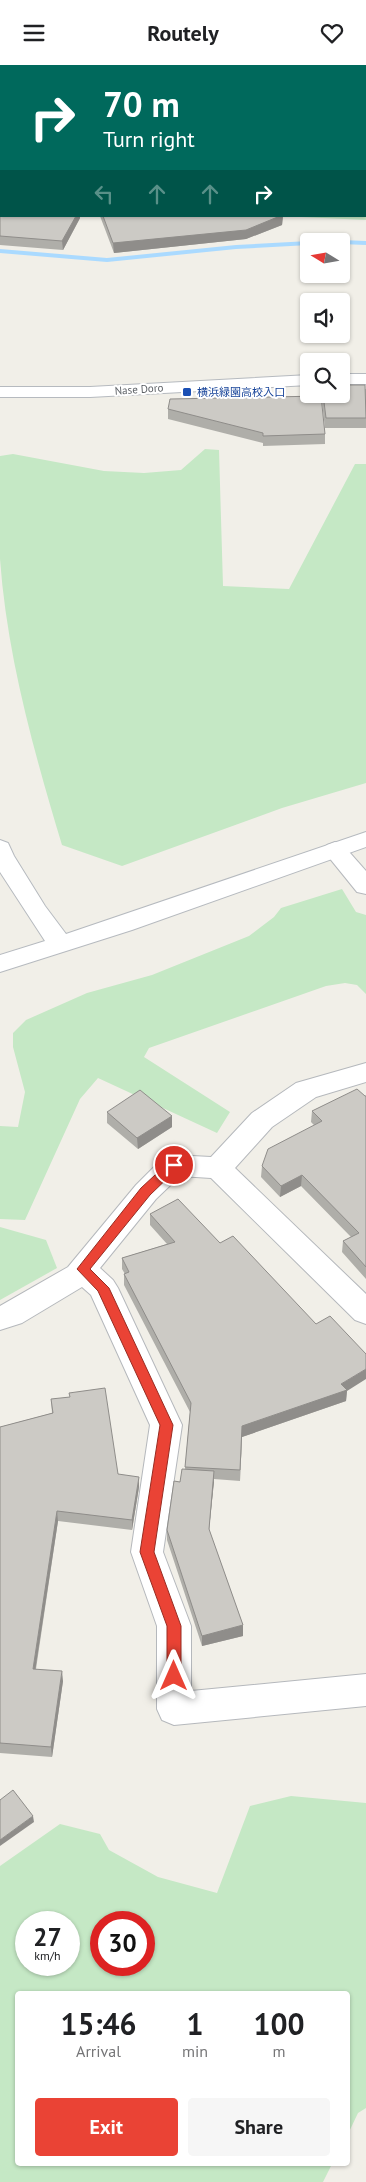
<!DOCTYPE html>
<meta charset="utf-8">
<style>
:root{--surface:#fff;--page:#f6f6f6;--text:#202124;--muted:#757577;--accent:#ea4335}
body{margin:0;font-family:"PT Sans","Noto Sans JP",sans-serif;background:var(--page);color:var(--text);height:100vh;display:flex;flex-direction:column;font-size:19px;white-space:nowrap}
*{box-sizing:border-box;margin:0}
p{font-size:16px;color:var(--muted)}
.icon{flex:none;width:28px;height:28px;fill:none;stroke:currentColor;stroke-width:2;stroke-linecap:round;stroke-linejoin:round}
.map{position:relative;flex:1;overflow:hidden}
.drawer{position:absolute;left:15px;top:1926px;width:335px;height:175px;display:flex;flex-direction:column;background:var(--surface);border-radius:5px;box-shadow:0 1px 4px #0004}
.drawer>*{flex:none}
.hud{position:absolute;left:0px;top:0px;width:366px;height:152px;box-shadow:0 1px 4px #0004;background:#00695c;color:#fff;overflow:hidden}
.needle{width:32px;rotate:281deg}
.controls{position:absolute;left:300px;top:168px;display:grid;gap:10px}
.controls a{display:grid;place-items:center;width:50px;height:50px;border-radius:5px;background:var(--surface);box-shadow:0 1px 4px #0004;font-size:25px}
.speed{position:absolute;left:15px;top:1846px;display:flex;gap:10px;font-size:25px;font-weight:700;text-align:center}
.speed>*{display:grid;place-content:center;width:65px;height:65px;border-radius:50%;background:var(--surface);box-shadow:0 1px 4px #0004;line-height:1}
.speed small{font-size:12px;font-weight:400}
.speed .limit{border:8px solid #d22;background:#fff;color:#111}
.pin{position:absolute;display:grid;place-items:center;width:42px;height:42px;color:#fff;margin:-21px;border:2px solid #fff;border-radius:50%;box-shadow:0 1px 5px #0007}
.me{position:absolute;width:55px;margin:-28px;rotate:0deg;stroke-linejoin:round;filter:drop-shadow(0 0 4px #0008)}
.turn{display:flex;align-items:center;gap:18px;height:105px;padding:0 20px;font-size:22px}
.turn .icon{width:65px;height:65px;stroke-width:2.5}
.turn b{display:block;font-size:35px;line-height:42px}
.lanes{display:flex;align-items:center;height:48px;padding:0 20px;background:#0003;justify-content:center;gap:25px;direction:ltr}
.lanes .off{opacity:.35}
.eta{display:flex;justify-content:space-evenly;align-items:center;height:85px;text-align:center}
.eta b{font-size:30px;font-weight:800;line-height:35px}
.action{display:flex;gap:10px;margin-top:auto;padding:10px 20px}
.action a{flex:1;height:58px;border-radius:5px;background:var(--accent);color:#fff;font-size:20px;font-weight:800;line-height:58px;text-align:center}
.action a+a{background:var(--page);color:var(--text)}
header{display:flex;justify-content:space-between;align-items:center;height:65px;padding:0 20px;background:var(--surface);font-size:22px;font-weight:800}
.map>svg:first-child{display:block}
.green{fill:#c5e8c5;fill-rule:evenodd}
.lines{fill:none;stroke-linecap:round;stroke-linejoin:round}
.stream{fill:#aadaff;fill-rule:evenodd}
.street-casing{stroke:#b5b8bc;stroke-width:2}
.secondary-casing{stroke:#b6babf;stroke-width:2}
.street{fill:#fff;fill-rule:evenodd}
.secondary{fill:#fff;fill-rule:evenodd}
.wall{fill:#afaea9}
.shaded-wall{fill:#8f8d8a}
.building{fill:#cccac5;stroke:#8f8d8a}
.route{fill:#ea4335;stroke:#982c22}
.transit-dot{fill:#1a4fb4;stroke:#fff;stroke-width:2}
.labels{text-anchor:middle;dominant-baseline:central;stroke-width:4;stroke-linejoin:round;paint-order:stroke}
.far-street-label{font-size:11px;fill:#5f6368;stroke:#fff}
.far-transit-label{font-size:11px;fill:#164399;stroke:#fff;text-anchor:start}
</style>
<header><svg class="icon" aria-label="menu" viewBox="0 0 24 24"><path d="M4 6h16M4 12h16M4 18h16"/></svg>Routely<svg class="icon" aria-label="heart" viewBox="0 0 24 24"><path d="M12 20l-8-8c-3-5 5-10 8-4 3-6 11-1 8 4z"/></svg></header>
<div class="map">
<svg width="366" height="2117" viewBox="0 0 366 2117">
<rect width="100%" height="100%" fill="#f1efe8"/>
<g class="green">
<path d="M 0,0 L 345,0 L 354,1 L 1,1 L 1,147 Z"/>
<path d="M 365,100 L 366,155 L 280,151 L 365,151 Z"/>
<path d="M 205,384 L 219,385 L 223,521 L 289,524 L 355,399 L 366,399 L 366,718 L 282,743 L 122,801 L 62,780 C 34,687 7,591 0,494 C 0,460 0,425 0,391 L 13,389 L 104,406 L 144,408 L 181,405 Z"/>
<path d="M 342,824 L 356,847 L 366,850 L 366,929 L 357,920 L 345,918 L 326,921 L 149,983 L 144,992 L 230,1047 L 217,1068 L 98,1013 L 80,1034 L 25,1155 L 0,1154 L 0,1061 L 18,1062 L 25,1027 L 13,982 L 13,968 L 26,955 L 87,928 L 152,910 L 249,871 L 274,852 L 281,843 Z"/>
<path d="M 0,1162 L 46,1175 L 57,1203 L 0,1235 Z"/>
<path d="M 291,1731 L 366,1738 L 366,2043 L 358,2048 L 348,2069 L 348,1929 L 18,1929 L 18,2099 L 332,2099 L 323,2117 L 0,2117 L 0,1801 L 60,1759 L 100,1769 L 109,1785 L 158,1812 L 217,1828 L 250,1741 ZM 26,1858 L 69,1858 L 69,1900 L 26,1900 ZM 101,1858 L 144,1858 L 144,1900 L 101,1900 Z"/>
</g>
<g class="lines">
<g class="stream">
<path d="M 341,175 L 366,176 L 366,180 L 341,179 L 341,176 L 338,176 Z"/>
<path d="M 309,176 L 311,176 L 309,176 L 309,180 L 236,184 L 107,197 L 0,188 L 0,184 L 107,193 L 236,180 Z"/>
</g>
<defs>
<g id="street">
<path d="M 335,777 L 343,780 L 366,806 L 366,829 L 357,827 L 323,785 L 327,780 Z"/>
<path d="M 366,998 L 366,1017 L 316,1032 L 272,1062 L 235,1103 L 366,1229 L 366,1259 L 355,1255 L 211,1113 L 180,1111 L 156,1134 L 100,1203 L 113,1215 L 118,1223 L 182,1360 L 163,1487 L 191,1561 L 191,1626 L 366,1609 L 366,1641 L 174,1660 L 162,1655 L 157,1644 L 157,1561 L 131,1487 L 150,1360 L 91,1230 L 82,1222 L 22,1258 L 0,1265 L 0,1241 L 68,1202 L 136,1120 L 163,1093 L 173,1090 L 211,1092 L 252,1048 L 296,1018 Z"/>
</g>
<g id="secondary">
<rect x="341" y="309" width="25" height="10"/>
<path d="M 309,310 L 309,320 L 90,332 L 0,332 L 0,322 L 90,322 Z"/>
<path d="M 366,767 L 366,782 L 132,865 L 0,907 L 0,890 L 45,876 L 0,807 L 0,775 L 8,778 L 14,791 L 45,841 L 66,869 Z"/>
</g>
</defs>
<use href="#street" class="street-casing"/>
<use href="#secondary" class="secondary-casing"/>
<use href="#street" class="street"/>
<use href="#secondary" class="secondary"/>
</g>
<g class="wall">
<path d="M 0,145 L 80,153 L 63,185 L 0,180 Z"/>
<path d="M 100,151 L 283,151 L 282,160 L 246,174 L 114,188 Z"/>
<path d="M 366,324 L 366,363 L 325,363 L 321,329 Z"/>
<path d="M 168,344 L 325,369 L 325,379 L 263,381 L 263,378 L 168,354 Z"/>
<path d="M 366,1031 L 366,1214 L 342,1187 L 343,1176 L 351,1172 L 301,1121 L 280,1132 L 261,1112 L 262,1101 L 314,1060 L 311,1057 L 312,1046 Z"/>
<path d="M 107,1047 L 172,1051 L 172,1062 L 138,1084 L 107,1058 Z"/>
<path d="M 150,1149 L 347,1325 L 346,1336 L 242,1372 L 240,1416 L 214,1414 L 209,1466 L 243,1560 L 243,1571 L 202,1581 L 167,1475 L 167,1465 L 180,1417 L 185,1404 L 190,1347 L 124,1220 L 124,1209 L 125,1209 L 122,1204 L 122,1193 L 167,1179 L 150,1160 Z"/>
<path d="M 51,1334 L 118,1409 L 139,1422 L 132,1465 L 58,1456 L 36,1604 L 63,1616 L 52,1692 L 0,1688 L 0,1362 L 52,1348 Z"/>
</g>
<g class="shaded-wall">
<path d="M 76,151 L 80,151 L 80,153 L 63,185 L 62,176 Z"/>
<path d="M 280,151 L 283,151 L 282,160 L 246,174 L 114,188 L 113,178 Z"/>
<path d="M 172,1051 L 172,1062 L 138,1084 L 137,1073 Z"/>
<path d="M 302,1110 L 301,1121 L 280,1132 L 281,1121 Z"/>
<path d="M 366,1304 L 366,1314 L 347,1326 L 346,1336 L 242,1372 L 240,1416 L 242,1361 L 341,1319 Z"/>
<path d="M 214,1406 L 214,1417 L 208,1474 L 209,1464 Z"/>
<path d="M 139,1412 L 139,1422 L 132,1465 L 132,1455 Z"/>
<path d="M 57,1446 L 58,1456 L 34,1613 L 33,1604 Z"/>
<path d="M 243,1560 L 243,1571 L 202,1581 L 202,1571 Z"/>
<path d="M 62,1606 L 63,1616 L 52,1692 L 51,1682 Z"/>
<path d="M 33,1751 L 34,1757 L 0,1781 L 0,1775 Z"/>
</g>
<g class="building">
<path d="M 1,143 L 1,151 L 76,151 L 62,176 L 0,171 L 0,145 Z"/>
<path d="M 103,151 L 280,151 L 246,165 L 113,178 Z"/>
<path d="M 341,320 L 365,320 L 366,353 L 326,353 L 323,329 L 341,329 Z"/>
<path d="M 321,331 L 325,369 L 263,371 L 263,368 L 168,344 L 170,334 Z"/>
<path d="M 357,1024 L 365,1031 L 366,1031 L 366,1202 L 343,1176 L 359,1168 L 302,1110 L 281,1121 L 262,1101 L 268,1084 L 322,1056 L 312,1046 Z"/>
<path d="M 140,1025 L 172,1051 L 137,1073 L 107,1047 Z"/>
<path d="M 178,1134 L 220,1178 L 233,1171 L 316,1259 L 330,1251 L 366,1289 L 366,1304 L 341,1319 L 347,1325 L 242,1361 L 240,1405 L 185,1402 L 191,1338 L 124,1209 L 129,1207 L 122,1193 L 175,1177 L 150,1149 Z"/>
<path d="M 105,1323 L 118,1409 L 139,1412 L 132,1455 L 57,1446 L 33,1604 L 62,1606 L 51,1682 L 0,1678 L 0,1362 L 53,1348 L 51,1334 L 70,1332 L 69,1328 Z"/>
<path d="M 182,1404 L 214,1406 L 209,1464 L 243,1560 L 202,1571 L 167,1465 L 174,1416 L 180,1417 Z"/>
<path d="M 13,1725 L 33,1751 L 0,1775 L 0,1735 Z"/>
</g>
<path class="route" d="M 174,1096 L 179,1100 L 178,1103 L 150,1130 L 90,1204 L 109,1223 L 173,1360 L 154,1487 L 181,1561 L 181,1611 L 179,1615 L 174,1617 L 169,1615 L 167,1611 L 167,1561 L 140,1487 L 160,1360 L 98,1226 L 77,1204 L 141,1123 L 169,1097 Z"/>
<rect class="transit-dot" x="182" y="322" width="10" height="10" rx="2.5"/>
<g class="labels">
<g class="far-street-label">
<text transform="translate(139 324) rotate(-4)">Nase Doro</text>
</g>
<g class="far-transit-label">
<text x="197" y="327">横浜緑園高校入口</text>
</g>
</g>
</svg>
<div class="controls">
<a><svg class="needle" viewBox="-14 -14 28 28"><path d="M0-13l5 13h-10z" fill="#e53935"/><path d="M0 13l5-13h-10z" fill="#757577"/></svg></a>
<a><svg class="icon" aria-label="sound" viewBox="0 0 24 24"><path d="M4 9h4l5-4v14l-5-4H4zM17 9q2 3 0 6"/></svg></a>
<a><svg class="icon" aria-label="search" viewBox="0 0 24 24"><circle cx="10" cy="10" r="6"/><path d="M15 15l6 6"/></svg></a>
</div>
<div class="speed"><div>27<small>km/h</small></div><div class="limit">30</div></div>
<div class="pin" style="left:174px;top:1100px;background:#d93025"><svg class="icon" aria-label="arrive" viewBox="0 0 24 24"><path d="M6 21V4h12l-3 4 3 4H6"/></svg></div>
<svg class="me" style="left:174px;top:1611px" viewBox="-20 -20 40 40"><path d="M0-17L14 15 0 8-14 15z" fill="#ea4335" stroke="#fff" stroke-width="4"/></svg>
<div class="hud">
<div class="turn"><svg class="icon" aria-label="right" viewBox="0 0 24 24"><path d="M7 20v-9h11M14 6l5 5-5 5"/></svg><div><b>70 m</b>Turn right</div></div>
<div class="lanes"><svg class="icon off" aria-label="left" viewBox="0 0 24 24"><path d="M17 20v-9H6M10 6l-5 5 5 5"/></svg><svg class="icon off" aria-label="ahead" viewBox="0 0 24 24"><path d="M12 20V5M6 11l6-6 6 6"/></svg><svg class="icon off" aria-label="ahead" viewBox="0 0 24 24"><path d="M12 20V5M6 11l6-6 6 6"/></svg><svg class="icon" aria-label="right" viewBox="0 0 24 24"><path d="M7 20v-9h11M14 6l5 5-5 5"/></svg></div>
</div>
<section class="drawer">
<div class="eta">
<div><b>15:46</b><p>Arrival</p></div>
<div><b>1</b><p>min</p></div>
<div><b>100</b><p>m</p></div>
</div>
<div class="action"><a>Exit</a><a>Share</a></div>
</section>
</div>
